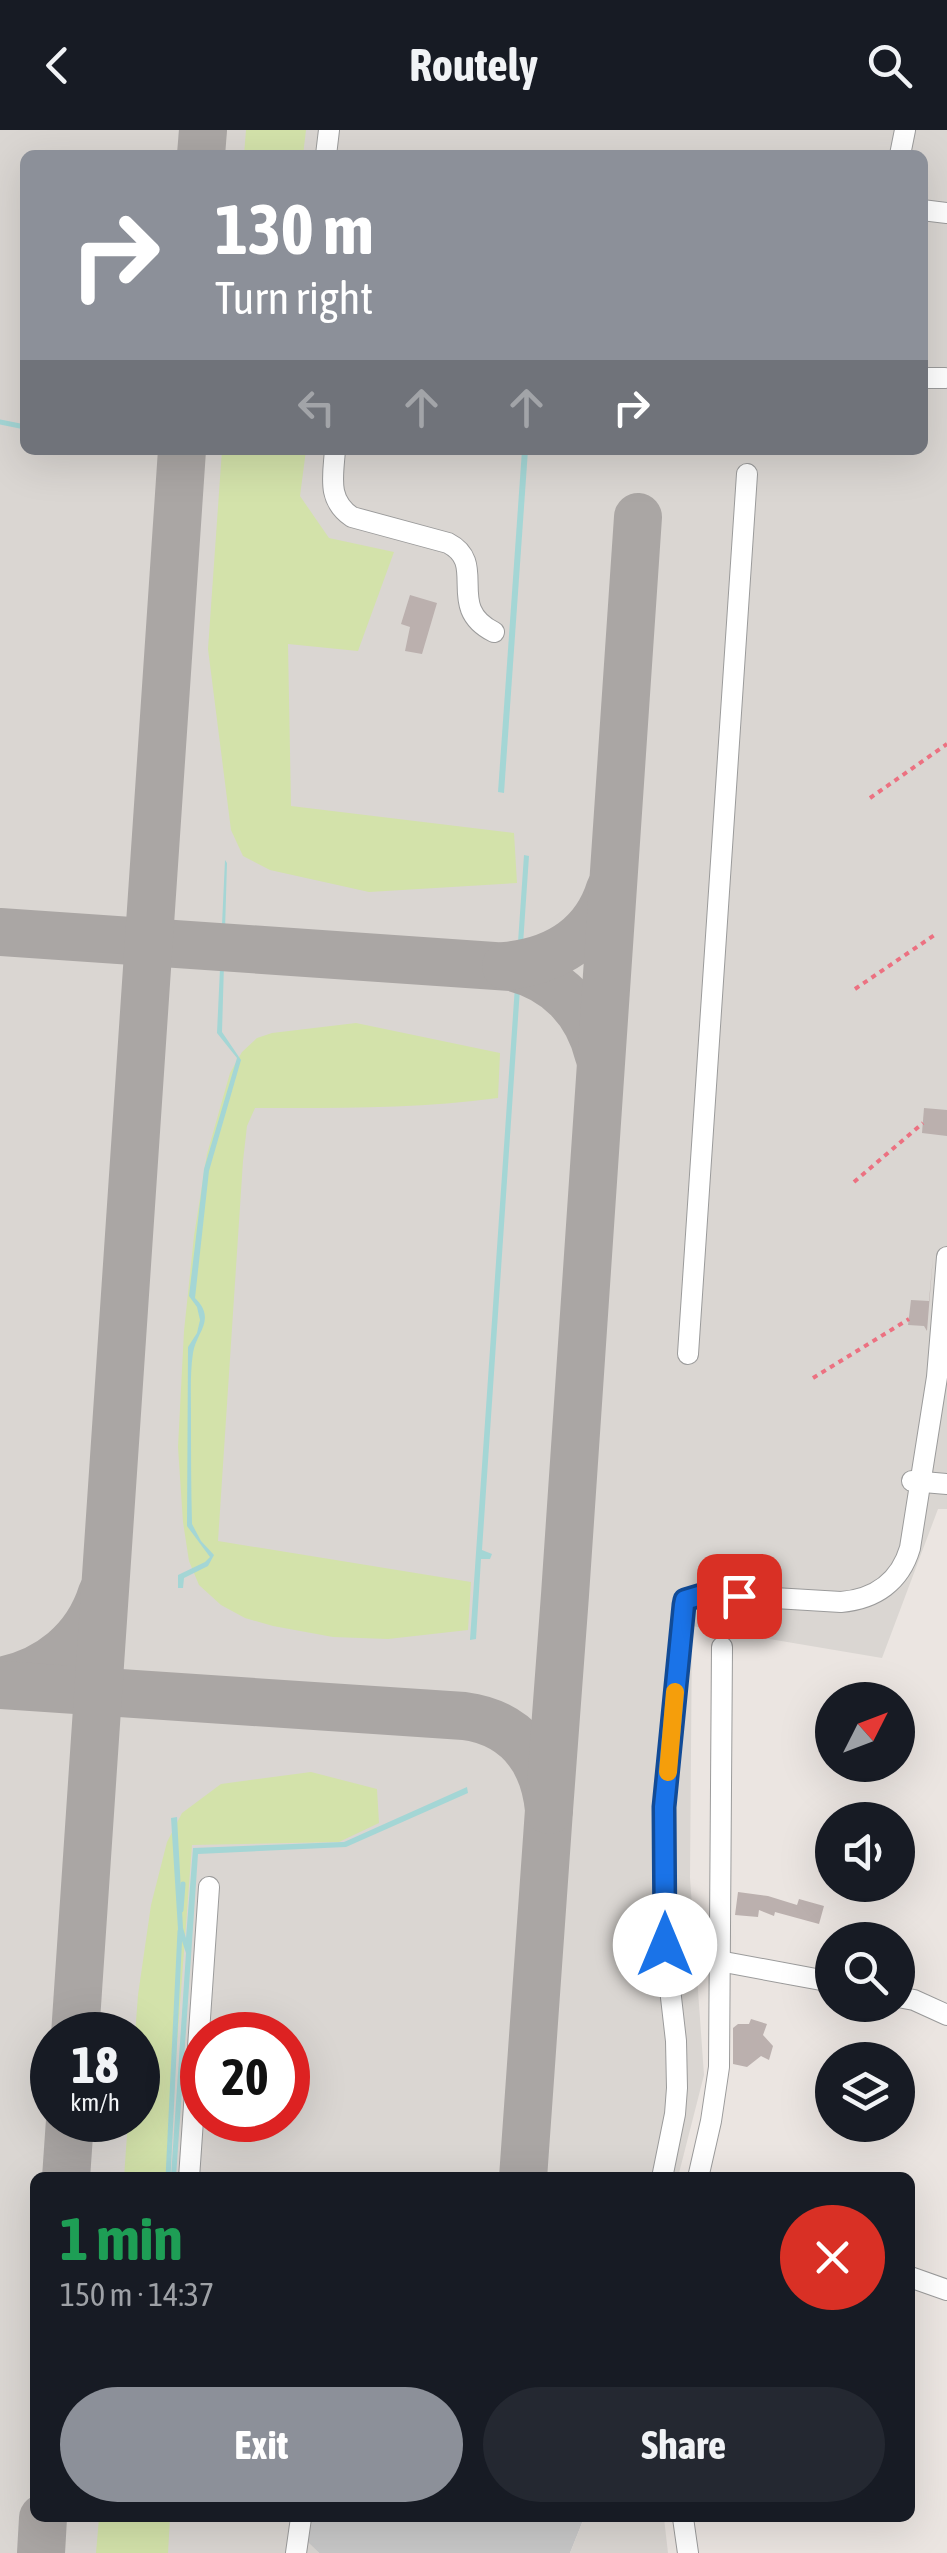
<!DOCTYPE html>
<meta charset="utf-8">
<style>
:root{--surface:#171b24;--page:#242831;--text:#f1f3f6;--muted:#9ea1a6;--accent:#8c9099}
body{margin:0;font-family:"Asap Condensed",sans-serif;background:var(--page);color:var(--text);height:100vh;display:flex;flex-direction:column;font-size:38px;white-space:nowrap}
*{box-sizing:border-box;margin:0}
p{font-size:32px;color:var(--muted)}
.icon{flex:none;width:55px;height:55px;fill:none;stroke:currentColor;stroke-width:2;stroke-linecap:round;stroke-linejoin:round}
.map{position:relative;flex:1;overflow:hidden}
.panel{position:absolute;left:30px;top:2042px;width:885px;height:350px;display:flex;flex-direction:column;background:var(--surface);border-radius:15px;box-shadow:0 10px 40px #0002}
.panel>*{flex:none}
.top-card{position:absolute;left:20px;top:20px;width:908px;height:305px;border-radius:15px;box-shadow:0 10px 40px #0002;background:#8c9099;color:#fff;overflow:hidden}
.needle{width:65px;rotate:48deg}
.tools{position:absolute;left:815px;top:1552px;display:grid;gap:20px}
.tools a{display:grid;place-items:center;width:100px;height:100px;border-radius:50%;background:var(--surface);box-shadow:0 10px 40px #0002;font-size:50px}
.speed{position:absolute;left:30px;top:1882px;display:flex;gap:20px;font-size:50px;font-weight:700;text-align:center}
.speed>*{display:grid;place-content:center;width:130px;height:130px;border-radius:50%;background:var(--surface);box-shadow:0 10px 40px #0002;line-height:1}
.speed small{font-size:25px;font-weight:400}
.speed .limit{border:15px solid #d22;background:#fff;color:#111}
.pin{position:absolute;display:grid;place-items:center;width:85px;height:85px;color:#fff;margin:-42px;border-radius:20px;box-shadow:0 5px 15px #0006}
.me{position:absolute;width:110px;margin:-55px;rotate:0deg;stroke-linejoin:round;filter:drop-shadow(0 0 8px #0008)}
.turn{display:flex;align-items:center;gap:35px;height:210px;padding:0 30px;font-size:45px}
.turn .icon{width:130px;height:130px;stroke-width:2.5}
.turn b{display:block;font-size:70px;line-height:85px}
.lanes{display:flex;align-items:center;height:95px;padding:0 30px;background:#0003;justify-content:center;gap:50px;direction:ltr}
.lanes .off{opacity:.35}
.round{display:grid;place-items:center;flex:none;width:105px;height:105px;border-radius:52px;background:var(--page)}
.summary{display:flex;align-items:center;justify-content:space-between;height:170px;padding:0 30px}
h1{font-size:60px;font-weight:700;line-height:75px;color:#1e9e55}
.action{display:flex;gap:20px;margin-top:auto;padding:20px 30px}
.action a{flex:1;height:115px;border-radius:60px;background:var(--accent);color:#fff;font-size:40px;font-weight:700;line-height:115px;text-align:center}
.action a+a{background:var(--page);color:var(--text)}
header{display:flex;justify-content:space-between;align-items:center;height:130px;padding:0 30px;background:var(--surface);font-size:45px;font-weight:700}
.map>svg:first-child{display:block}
.religious{fill:#c8c8c8}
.airport{fill:#dad6d2;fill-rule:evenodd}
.grass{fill:#d3e2aa}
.water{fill:#a4d6d5}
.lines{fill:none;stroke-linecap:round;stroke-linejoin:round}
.stream{stroke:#a4d6d5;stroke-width:5}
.taxiway{stroke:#aaa6a4;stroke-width:48}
.building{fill:#bbb0ae}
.minor-casing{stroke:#9b9b9b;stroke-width:22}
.path{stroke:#ec7181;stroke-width:4;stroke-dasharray:5 5;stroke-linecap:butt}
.minor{stroke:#fff;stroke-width:20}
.route-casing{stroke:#114b97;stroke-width:25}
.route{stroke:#1a73e8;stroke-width:18}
.slow{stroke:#f59e0b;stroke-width:18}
</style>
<header><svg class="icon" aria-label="back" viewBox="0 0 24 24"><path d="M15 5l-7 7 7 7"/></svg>Routely<svg class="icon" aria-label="search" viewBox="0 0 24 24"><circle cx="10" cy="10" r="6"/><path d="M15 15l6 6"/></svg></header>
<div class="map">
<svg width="947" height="2423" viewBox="0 0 947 2423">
<rect width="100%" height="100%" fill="#ebe5e1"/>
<path class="religious" d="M 306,2388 L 584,2388 L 570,2423 L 319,2423 L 300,2405 Z"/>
<g class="airport">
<path d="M 0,0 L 947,0 L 947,1379 L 938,1379 L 882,1528 L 692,1496 L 690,1748 L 704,1945 L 678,2047 L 35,2048 L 35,2388 L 306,2388 L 301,2405 L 319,2423 L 0,2423 ZM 25,25 L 922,25 L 922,320 L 25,320 ZM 52,1905 L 138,1905 L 138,1990 L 52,1990 ZM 202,1905 L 288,1905 L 288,1990 L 202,1990 Z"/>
<path d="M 584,2388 L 664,2388 L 668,2423 L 570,2423 Z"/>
</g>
<g class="grass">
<path d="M 246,0 L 306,0 L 303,25 L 244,25 Z"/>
<path d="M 222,320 L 306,320 L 300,366 L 329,408 L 394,422 L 358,521 L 288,514 L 291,676 L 514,703 L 517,753 L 369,762 L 270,740 L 243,726 L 231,700 L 208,519 Z"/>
<path d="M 356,893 L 500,923 L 498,968 C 418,979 336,978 255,978 L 247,996 L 243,1031 L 218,1411 L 471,1452 L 468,1500 L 388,1509 L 333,1507 L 273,1496 L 245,1488 L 221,1475 L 199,1455 L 189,1431 L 183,1392 L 178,1317 L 184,1201 L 194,1106 L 207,1024 L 230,943 L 242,922 L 257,908 L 272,903 Z"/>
<path d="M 311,1642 L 377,1659 L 379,1693 L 339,1712 L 192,1715 L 167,2047 L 124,2048 L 128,1990 L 138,1990 L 138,1905 L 135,1905 L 138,1865 L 151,1775 L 167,1712 L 182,1683 L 221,1654 Z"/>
<path d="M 99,2388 L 170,2388 L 168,2423 L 96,2423 Z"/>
</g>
<g class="water">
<path d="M 522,320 L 528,320 L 504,663 L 498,662 Z"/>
<path d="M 524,725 L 529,726 L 482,1420 L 492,1424 L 490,1429 L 481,1429 L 476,1509 L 470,1510 Z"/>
<path d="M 225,730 L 227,733 L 222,902 L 241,930 L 209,1041 L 195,1168 C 217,1190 196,1202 193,1223 C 190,1243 191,1265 191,1285 C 191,1321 191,1357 192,1394 L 201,1411 L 214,1425 L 208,1436 L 184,1448 L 183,1458 L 178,1458 L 178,1445 L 205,1432 L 210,1427 L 187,1396 L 188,1217 L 197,1203 L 200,1190 L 197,1177 L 189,1166 L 204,1039 L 237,928 L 217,903 Z"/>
<path d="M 467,1657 L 468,1663 L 346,1717 L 198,1724 L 176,2047 L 171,2047 L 186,1823 L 178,1799 L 171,1688 L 177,1687 L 183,1798 L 186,1808 L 193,1718 L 344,1712 Z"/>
</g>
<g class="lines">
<g class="stream">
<path d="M 0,292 L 25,297"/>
<path d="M 181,1780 L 183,1754"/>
<path d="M 168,2048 L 180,1801"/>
</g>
<g class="taxiway">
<path d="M 201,25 L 203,0"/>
<path d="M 0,802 L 511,837 C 557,848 588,880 599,926"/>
<path d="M 511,836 L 506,836 C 555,831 595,807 610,759"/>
<path d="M 0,1551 C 48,1542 87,1511 102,1463"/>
<path d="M 0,1555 L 464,1586 C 517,1593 544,1629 549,1680 L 523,2048"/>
<path d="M 549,1680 L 565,1465 L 638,387"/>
<path d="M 75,1905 L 182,320"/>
<path d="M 66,2048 L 70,1990"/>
<path d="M 41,2423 L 43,2388"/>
</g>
</g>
<g class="building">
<path d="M 410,465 L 437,473 L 422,524 L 405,521 L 410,497 L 401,494 Z"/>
<path d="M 924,978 L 947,980 L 947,1006 L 922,1003 Z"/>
<path d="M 933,1127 L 927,1201 L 924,1196 L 908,1195 L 911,1170 L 929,1171 Z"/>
<path d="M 738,1762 L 768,1766 L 797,1775 L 799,1769 L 824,1776 L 819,1794 L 775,1782 L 774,1786 L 759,1780 L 758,1787 L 735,1785 Z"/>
<path d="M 751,1889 L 767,1894 L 763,1905 L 773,1916 L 769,1930 L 761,1926 L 747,1937 L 733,1934 L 733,1898 L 738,1894 L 749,1894 Z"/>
</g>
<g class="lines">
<defs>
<g id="minor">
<path d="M 326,25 L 329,0"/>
<path d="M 900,25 L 905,0"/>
<path d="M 922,80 L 947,83"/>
<path d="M 922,248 L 945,248"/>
<path d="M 335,320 C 333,347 327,370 352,387 L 448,413 C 489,434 444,477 494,502"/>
<path d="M 688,1224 L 747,344"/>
<path d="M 912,1351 L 947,1354"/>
<path d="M 719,1831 L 832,1852"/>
<path d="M 898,1867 L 914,1870 L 947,1885"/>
<path d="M 189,2048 L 209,1757"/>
<path d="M 662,2048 L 675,1984 L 677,1958 L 676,1911 L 665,1815 L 664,1677 L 685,1470 L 705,1464 L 841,1472 C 875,1469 900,1452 910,1418 L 937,1247 L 947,1127"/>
<path d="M 698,2048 L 711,1991 L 719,1937 L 722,1517"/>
<path d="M 910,2147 L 947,2160"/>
<path d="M 683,2388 L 688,2423"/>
<path d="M 296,2423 L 301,2388"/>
</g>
</defs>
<use href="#minor" class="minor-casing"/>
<g class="path">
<path d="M 870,668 L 947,614"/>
<path d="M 855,859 L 936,804"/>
<path d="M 854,1052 L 923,993"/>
<path d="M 813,1248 L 909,1189"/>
</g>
<use href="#minor" class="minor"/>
</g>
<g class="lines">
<defs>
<path id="route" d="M 665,1815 L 664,1677 L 684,1475 L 685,1470 L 705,1464 L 739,1466"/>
</defs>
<use href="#route" class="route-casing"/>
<use href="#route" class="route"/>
<path class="slow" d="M 668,1642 L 675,1562"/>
</g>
</svg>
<div class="tools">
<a><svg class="needle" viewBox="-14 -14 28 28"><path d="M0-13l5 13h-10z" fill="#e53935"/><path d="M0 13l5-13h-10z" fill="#9ea1a6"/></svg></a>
<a><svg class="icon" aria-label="sound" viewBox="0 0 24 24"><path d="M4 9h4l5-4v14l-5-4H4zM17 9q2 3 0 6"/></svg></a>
<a><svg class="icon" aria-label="search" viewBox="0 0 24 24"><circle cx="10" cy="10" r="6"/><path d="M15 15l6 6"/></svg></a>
<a><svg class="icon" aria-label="layers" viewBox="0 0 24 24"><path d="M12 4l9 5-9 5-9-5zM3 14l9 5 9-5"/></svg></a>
</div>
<div class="speed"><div>18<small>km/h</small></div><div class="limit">20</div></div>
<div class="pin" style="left:739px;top:1466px;background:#d93025"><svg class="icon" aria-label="arrive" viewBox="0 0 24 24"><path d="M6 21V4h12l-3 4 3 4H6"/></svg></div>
<svg class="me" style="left:665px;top:1815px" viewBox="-20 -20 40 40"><circle r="19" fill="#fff"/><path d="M0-13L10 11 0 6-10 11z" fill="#1a73e8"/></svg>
<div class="top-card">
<div class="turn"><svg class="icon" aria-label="right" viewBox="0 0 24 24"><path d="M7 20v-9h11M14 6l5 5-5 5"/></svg><div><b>130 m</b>Turn right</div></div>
<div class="lanes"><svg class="icon off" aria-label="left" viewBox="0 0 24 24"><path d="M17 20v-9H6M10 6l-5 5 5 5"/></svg><svg class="icon off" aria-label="ahead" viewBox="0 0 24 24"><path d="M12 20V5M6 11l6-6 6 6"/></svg><svg class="icon off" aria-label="ahead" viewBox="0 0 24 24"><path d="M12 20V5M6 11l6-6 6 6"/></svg><svg class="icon" aria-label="right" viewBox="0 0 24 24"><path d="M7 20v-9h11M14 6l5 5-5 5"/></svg></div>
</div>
<section class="panel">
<div class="summary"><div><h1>1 min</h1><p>150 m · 14:37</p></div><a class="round" style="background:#d93025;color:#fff"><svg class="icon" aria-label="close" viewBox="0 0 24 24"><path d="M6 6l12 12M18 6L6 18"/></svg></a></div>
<div class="action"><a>Exit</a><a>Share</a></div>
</section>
</div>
